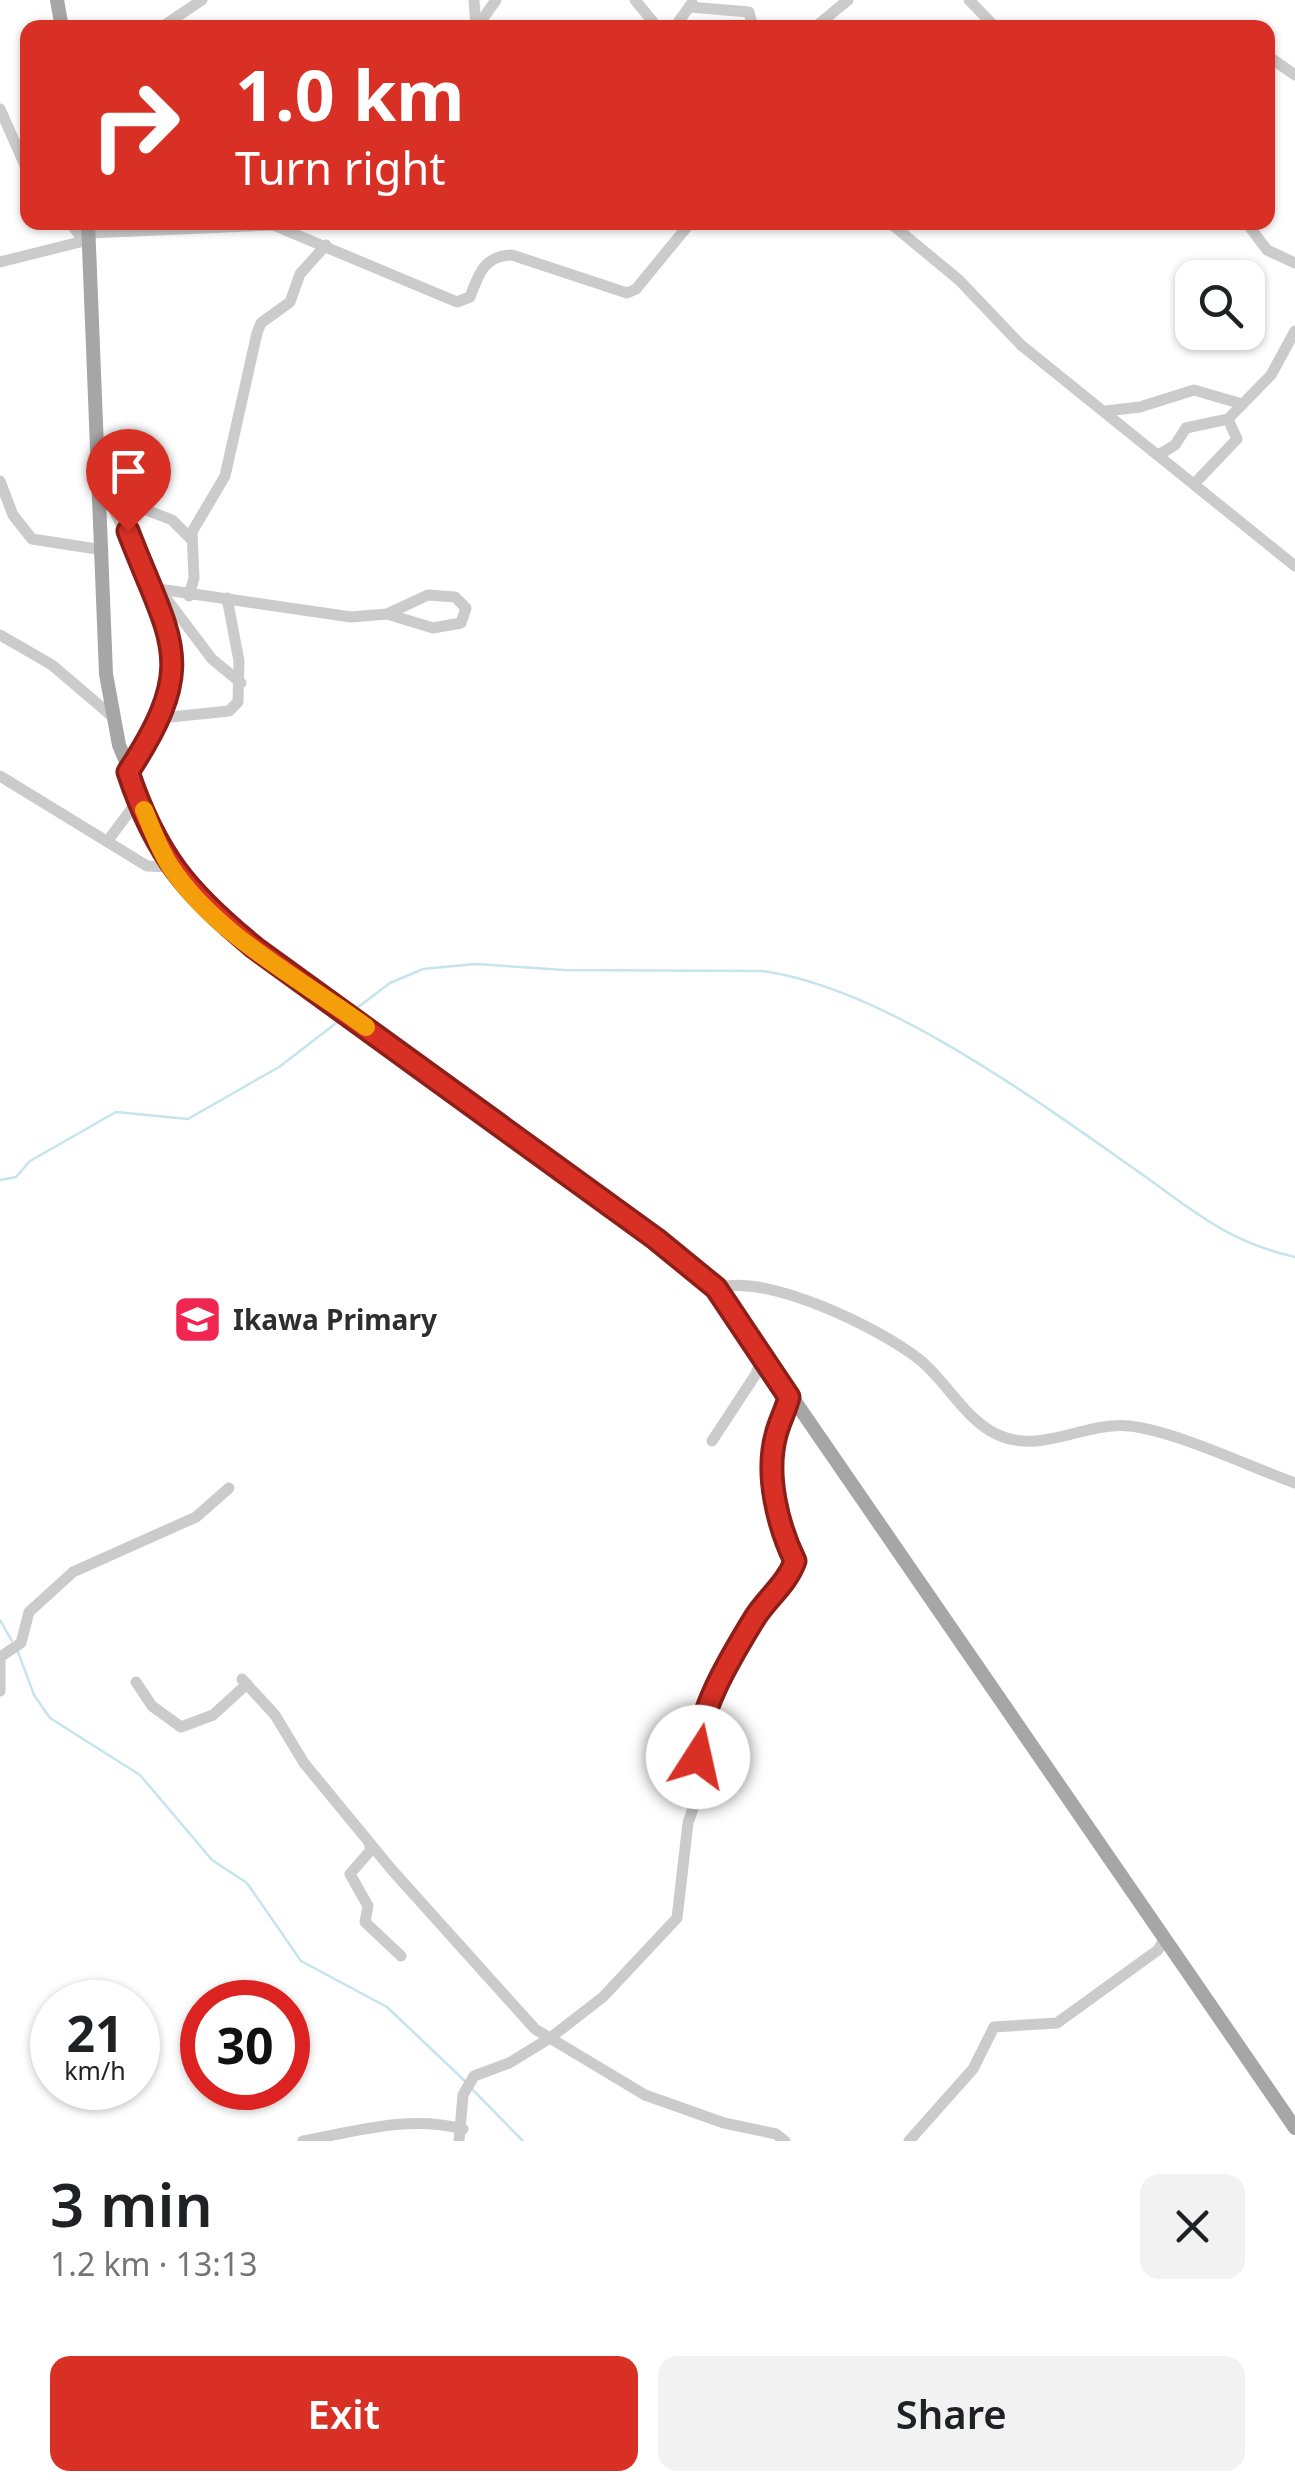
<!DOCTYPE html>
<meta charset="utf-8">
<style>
:root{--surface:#fff;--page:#f2f2f2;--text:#202124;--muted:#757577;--accent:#d93025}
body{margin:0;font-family:"Noto Sans",sans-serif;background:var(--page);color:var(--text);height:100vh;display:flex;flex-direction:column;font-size:38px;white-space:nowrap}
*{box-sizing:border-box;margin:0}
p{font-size:32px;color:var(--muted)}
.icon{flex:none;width:55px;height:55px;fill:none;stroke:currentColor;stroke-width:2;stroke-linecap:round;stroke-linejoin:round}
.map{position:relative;height:2141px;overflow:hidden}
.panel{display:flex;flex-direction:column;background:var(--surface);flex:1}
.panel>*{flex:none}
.top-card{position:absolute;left:20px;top:20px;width:1255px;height:210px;border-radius:20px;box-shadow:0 2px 8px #0004;background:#d93025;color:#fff;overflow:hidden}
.fabs{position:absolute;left:1175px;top:260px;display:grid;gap:20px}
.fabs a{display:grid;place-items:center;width:90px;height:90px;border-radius:20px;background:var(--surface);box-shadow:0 2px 8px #0004;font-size:50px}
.speed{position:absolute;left:30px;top:1980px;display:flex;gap:20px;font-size:50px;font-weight:700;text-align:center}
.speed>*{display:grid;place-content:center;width:130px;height:130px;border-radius:50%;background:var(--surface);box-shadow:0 2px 8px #0004;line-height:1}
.speed small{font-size:25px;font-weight:400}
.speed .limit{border:15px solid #d22;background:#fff;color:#111}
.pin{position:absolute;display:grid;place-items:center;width:85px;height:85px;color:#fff;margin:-102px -42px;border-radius:50% 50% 50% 0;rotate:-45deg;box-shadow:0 0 10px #0007}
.pin .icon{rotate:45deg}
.me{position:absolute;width:110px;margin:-55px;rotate:10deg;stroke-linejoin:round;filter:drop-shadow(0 0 8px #0008)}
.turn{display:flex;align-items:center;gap:35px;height:210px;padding:0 50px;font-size:45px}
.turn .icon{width:130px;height:130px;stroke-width:2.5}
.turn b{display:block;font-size:70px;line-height:85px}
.round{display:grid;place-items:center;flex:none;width:105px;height:105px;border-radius:20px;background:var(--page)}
.headline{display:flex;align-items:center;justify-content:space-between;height:170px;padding:0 50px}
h1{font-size:60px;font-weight:600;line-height:75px}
.cta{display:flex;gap:20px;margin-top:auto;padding:20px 50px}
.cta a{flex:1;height:115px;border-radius:20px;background:var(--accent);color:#fff;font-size:40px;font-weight:600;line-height:115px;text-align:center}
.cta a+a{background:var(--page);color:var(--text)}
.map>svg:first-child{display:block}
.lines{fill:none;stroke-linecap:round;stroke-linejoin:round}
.stream{stroke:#c6e4ee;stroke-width:2.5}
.minor{stroke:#cbcbcb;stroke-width:11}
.major{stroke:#a6a6a6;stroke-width:14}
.route-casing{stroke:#8d1f18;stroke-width:25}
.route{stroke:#d93025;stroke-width:18}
.slow{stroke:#f59e0b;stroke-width:18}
.labels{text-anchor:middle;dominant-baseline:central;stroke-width:10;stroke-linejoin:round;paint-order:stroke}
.poi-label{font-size:28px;font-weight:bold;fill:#2e2e2e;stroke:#fff;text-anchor:start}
</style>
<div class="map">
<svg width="1295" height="2141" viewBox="0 0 1295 2141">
<rect width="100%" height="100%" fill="#fff"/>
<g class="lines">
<g class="stream">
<path d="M 353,1011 L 390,983 L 423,969 L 475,964 L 564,970 L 762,971 C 883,987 1036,1100 1136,1170 C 1193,1210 1225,1241 1295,1257"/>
<path d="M 0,1180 L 16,1177 L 30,1161 L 116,1112 L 188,1119 L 279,1067 L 344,1017"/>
<path d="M 0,1620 L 12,1641"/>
<path d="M 18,1652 L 34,1695 L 50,1718 L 140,1775 L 212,1860 L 247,1883 L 301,1961 L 387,2007 L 467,2083"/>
<path d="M 472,2089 L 523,2141"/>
</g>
<g class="minor">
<path d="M 474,0 L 476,28"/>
<path d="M 635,0 L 658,28"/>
<path d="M 969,0 L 996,28"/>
<path d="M 689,7 L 749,12 L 753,28"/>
<path d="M 477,27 L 496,0"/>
<path d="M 160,28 L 202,0"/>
<path d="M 674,28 L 692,3"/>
<path d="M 814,28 L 848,0"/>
<path d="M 1268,56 L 1295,75"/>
<path d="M 0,109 L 28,172"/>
<path d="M 70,222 L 83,240"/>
<path d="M 889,222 L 959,280 L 1021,345 L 1295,566"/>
<path d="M 1246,222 L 1267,250 L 1295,263"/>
<path d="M 89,233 L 273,225 L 457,302 L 470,297 C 479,273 484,256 512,255 L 627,293 L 636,289 L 691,222"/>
<path d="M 0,262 L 88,240"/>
<path d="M 1106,411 L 1140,407 L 1194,390 L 1242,404"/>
<path d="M 1160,454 L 1175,445 L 1186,428 L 1228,419 L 1271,375 L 1295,331"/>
<path d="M 0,481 L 13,515 L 32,539 L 103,550"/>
<path d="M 1195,483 L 1237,439 L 1228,419"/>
<path d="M 101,484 L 147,577 L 159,589 L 351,617 L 387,614 L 428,595 L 455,597 L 466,608 L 461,623 L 433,628 L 387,614"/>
<path d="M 108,495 L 172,520 L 191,539"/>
<path d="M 159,589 L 212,659 L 241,683"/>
<path d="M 189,596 L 194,578 L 192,532 L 225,476 L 257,333 L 261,323 L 290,302 L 300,274 L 326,245"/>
<path d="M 0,635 L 52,665 L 113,717"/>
<path d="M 161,718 L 229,711 L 238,702 L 239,661 L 227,598"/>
<path d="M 128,772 C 180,693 180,675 153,586"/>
<path d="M 0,776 L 147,866 L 170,867"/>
<path d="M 109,839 L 139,799"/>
<path d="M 717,1288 C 767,1273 880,1328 920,1360 C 946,1381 965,1419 996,1434 C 1042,1456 1083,1421 1130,1426 C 1178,1432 1248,1466 1295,1483"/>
<path d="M 712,1441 L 756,1374 L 762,1356"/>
<path d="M 0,1657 L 21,1643 L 29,1612 L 73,1572 L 196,1517 L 229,1488"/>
<path d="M 242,1679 L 275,1715 L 304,1763 L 392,1870 L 535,2029 L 645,2095 L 724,2123 L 776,2134 L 785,2141"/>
<path d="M 136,1682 L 152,1706 L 181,1727 L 213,1715 L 247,1684"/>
<path d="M 0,1691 L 0,1657"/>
<path d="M 370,1844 L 370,1851 L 350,1874 L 368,1906 L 365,1922 L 401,1956"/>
<path d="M 303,2141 C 357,2131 408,2115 463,2129"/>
<path d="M 459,2141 L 463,2095 L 474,2076 L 509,2063 L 550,2038 L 603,1997 L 677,1918 L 688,1823 L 701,1785 L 700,1724 L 753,1620 L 795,1561 C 778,1527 765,1475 776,1435 C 779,1422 786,1410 789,1397"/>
<path d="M 909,2141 L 973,2069 L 994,2027 L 1057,2023 L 1158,1950 L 1165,1938"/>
</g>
<g class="major">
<path d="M 57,0 L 62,28"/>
<path d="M 88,222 L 106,674 L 119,745 L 170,867 L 194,896 L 255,948 L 656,1239 L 717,1288 L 1295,2128"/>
</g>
</g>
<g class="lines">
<defs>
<path id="route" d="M 128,531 C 171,643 200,662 128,772 C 156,856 188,893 255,948 L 656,1239 L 716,1288 L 789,1397 C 786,1410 779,1422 776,1435 C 765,1475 778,1526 795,1561 C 787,1584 766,1599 754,1619 C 731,1657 696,1713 698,1757"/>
</defs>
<use href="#route" class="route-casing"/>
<use href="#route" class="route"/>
<path class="slow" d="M 144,810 C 152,829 159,849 170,866 C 215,935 301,979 366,1027"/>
</g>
<defs>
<symbol id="school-square" viewBox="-11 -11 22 22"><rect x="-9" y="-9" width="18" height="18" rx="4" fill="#f02651" stroke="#fff"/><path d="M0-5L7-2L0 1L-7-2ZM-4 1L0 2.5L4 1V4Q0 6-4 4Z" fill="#fff"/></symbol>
</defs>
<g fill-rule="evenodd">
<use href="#school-square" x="170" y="1292" width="55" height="55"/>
</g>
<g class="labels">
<g class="poi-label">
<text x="233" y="1319">Ikawa Primary</text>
</g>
</g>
</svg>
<div class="fabs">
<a><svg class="icon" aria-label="search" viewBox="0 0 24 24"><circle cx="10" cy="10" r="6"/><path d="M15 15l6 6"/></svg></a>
</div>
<div class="speed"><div>21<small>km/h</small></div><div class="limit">30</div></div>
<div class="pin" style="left:128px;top:531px;background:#d93025"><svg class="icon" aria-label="arrive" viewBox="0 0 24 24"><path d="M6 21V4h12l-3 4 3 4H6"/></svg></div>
<svg class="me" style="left:698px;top:1757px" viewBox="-20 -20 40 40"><circle r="19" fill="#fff"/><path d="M0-13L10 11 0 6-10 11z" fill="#d93025"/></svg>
<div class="top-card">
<div class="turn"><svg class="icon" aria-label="right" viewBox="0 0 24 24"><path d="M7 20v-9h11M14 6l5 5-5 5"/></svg><div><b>1.0 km</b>Turn right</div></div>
</div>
</div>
<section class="panel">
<div class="headline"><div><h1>3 min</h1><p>1.2 km · 13:13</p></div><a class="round"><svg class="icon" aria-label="close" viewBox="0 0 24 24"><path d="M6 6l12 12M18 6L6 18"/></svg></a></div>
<div class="cta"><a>Exit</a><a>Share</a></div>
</section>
